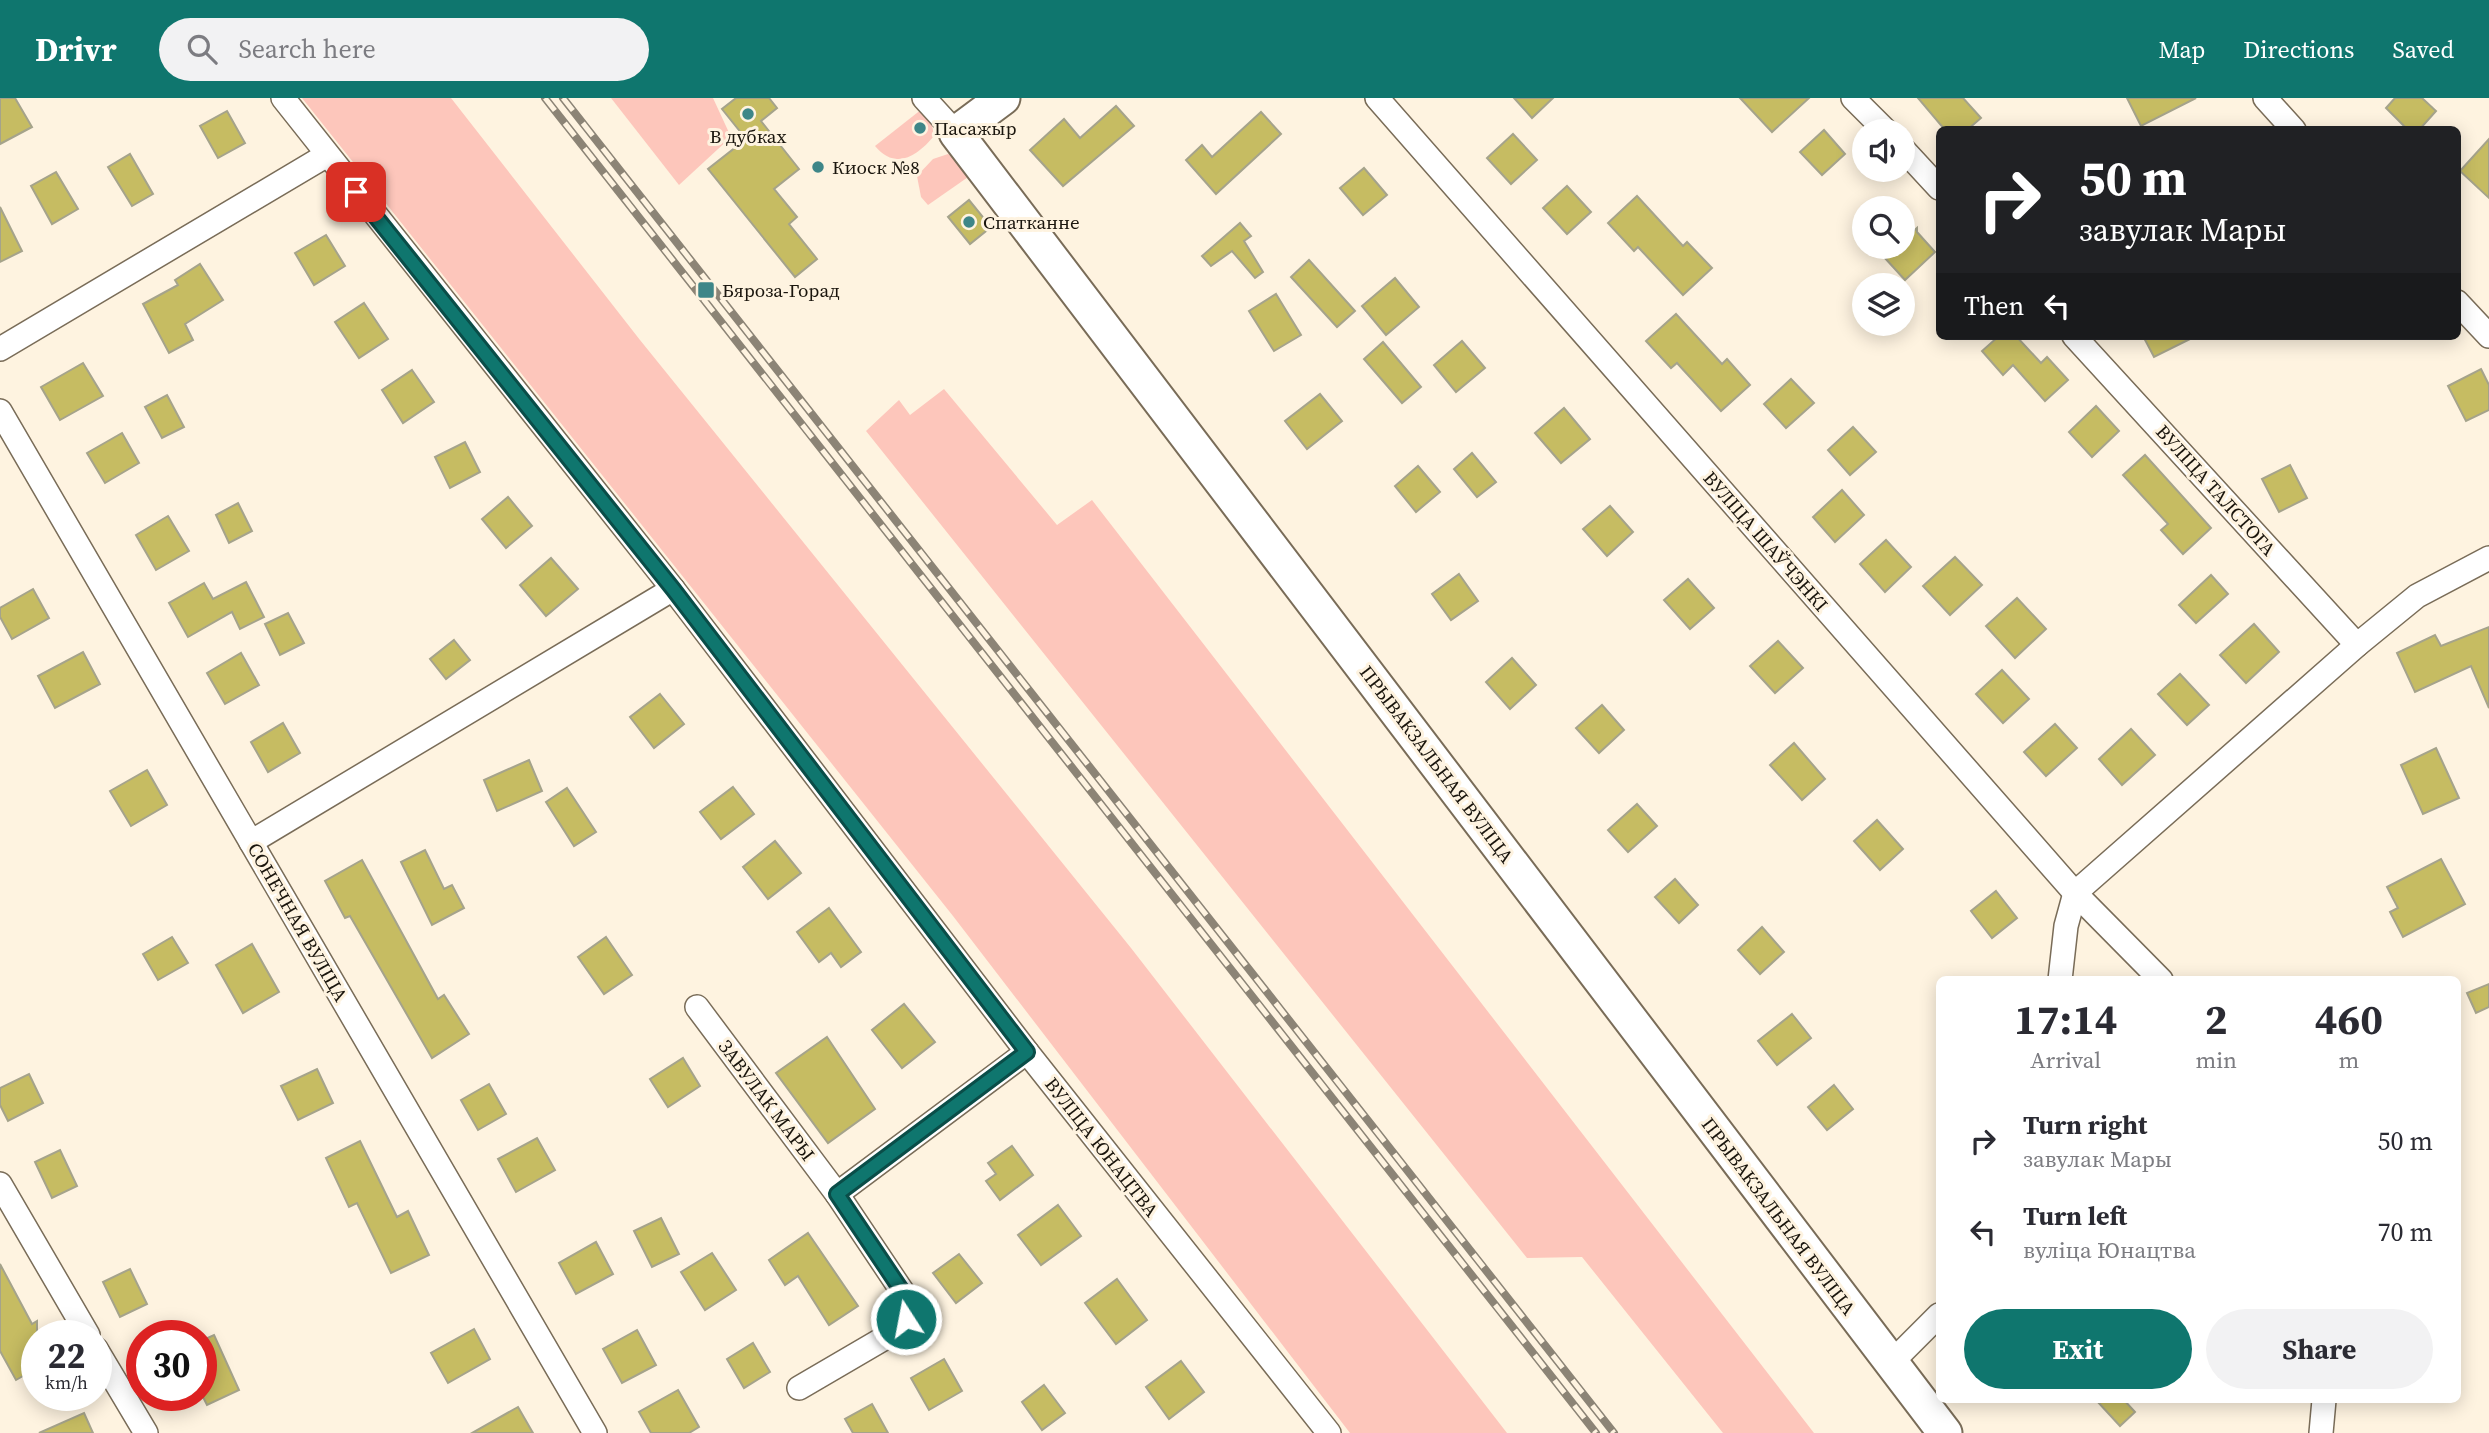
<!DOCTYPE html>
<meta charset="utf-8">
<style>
:root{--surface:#fff;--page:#f2f2f3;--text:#2b2b33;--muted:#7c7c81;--accent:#0f766e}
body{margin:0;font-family:"Source Serif 4",serif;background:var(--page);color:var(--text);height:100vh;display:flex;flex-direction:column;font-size:26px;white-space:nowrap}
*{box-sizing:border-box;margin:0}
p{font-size:23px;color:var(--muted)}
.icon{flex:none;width:38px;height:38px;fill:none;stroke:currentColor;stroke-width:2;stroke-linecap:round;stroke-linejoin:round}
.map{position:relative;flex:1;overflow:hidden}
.side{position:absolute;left:1936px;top:878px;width:525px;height:427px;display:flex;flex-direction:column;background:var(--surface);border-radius:10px;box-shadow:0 4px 18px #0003}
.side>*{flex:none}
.top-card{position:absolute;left:1936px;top:28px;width:525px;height:214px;border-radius:10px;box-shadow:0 4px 18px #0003;background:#202124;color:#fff;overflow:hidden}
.fabs{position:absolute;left:1852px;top:21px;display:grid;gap:14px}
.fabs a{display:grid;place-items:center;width:63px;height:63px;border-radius:50%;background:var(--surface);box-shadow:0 4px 18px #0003;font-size:35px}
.speed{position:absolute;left:21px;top:1222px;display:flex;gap:14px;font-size:35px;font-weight:700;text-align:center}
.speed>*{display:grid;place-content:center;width:91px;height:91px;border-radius:50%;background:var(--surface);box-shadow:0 4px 18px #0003;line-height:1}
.speed small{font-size:18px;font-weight:400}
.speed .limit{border:10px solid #d22;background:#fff;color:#111}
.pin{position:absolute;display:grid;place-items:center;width:60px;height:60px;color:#fff;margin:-30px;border-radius:14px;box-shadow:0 4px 10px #0006}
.me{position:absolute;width:77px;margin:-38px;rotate:349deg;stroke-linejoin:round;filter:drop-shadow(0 0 5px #0008)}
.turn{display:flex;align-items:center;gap:24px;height:147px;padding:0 28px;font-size:32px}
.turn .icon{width:91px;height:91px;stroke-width:2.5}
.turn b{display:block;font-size:49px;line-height:60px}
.then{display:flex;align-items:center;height:66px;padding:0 28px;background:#0003;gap:14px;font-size:26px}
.eta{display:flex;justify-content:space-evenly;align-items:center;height:119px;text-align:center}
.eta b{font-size:42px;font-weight:700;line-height:49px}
.action{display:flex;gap:14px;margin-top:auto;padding:14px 28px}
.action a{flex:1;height:80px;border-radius:42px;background:var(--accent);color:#fff;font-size:28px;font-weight:700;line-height:80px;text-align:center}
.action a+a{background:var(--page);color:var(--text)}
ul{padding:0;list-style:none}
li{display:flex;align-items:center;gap:21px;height:91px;padding:0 28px}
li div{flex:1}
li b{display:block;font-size:26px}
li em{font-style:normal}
header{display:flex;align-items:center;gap:42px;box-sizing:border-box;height:98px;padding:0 35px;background:var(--accent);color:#fff}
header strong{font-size:33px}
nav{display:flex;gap:38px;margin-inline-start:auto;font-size:24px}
.search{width:490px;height:63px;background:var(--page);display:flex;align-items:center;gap:18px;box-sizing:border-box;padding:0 24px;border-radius:38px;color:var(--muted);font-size:26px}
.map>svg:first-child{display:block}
.green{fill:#fdc6bb}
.building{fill:#c6bc62;stroke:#a5a38b;stroke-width:2}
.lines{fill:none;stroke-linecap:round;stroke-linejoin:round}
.street-casing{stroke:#796c58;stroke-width:26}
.secondary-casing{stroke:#796c58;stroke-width:37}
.street{stroke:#fff;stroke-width:23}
.secondary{stroke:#fff;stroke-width:33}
.rail-casing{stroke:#8c8476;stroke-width:8}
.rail{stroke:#fef3e0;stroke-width:5;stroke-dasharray:16;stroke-linecap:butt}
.route-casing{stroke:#0a4d48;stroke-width:18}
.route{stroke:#0f766e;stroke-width:12}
.poi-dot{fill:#3e8688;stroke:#fef3e0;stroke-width:2.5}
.labels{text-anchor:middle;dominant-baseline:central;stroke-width:6;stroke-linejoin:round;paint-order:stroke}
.poi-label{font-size:19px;fill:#1a150d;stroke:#fef3e0;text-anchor:start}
.street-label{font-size:19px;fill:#1a150d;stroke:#fef3e0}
</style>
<header>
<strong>Drivr</strong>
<div class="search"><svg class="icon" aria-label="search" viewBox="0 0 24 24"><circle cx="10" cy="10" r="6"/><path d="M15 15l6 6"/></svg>Search here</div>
<nav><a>Map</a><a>Directions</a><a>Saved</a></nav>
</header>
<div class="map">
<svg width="2489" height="1335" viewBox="0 0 2489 1335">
<rect width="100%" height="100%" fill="#fef3e0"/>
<g class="green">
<path d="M 302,0 L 451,0 L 640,242 L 1131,850 L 1507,1335 L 1350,1335 L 953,818 Z"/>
<path d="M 611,0 L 713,0 L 731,39 L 679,87 Z"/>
<path d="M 922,11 L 932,27 L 934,38 C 917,58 896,73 875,48 Z"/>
<path d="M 948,56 L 960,63 L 971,77 L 928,107 L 921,99 L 917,78 L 933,61 Z"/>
<path d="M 944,291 L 1057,427 L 1092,402 L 1814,1335 L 1723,1335 L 1582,1159 L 1527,1160 L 866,333 L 899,302 L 910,317 Z"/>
</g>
<g class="building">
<path d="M 0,0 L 15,0 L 32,29 L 0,46 Z"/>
<path d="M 736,0 L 769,0 L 777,10 L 761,23 L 799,71 L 774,91 L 797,119 L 789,126 L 817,161 L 795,179 L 708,71 L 746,41 L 722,11 Z"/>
<path d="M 1514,0 L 1553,0 L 1532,20 Z"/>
<path d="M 1740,0 L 1809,0 L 1772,34 Z"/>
<path d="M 1918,0 L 1963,0 L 1981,20 L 1967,32 L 1945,32 Z"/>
<path d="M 2127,0 L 2196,0 L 2141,28 Z"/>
<path d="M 2395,0 L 2422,0 L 2436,13 L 2419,32 L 2408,32 L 2386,10 Z"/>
<path d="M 1116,8 L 1134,28 L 1063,88 L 1030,52 L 1064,21 L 1080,40 Z"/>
<path d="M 227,13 L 245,45 L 218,60 L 200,28 Z"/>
<path d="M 1261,14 L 1281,36 L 1216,96 L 1186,62 L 1202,47 L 1212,59 Z"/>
<path d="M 1824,32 L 1845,56 L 1822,77 L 1800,54 Z"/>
<path d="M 1513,36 L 1537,62 L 1511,86 L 1487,60 Z"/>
<path d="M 2489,41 L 2489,100 L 2460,73 Z"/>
<path d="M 130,56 L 153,96 L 132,108 L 108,69 Z"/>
<path d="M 1364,70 L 1387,97 L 1363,117 L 1340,90 Z"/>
<path d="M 56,74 L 78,111 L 52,126 L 31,88 Z"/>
<path d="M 1567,88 L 1591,114 L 1567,136 L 1543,110 Z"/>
<path d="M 1637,98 L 1683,148 L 1687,144 L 1712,170 L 1683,197 L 1638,149 L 1634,153 L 1608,125 Z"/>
<path d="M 969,102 L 991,129 L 970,146 L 948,119 Z"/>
<path d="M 0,109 L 22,153 L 0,164 Z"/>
<path d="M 1240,125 L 1251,138 L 1244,143 L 1263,174 L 1255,180 L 1232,153 L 1211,168 L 1202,158 Z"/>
<path d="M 1917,130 L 1917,134 L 1935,154 L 1905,182 L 1884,159 L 1896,149 L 1902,149 L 1902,143 Z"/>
<path d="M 326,137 L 345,168 L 314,187 L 295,155 Z"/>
<path d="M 1309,162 L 1355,213 L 1337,229 L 1291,179 Z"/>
<path d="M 200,166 L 223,202 L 185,226 L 193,242 L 169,255 L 143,206 L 178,187 L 175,182 Z"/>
<path d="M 1395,180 L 1419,209 L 1386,237 L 1362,208 Z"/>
<path d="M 1276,196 L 1301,237 L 1274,253 L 1249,213 Z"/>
<path d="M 364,205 L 388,241 L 359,260 L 335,224 Z"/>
<path d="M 1676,216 L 1722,266 L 1727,261 L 1750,287 L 1721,313 L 1677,265 L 1671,270 L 1646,243 Z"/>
<path d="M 1999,238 L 2016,238 L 2041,265 L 2047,259 L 2068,282 L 2045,303 L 2013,267 L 2003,277 L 1982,253 Z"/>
<path d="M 2143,238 L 2196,238 L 2154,259 Z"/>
<path d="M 1462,243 L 1485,270 L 1456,294 L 1434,267 Z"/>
<path d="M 1383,244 L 1421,289 L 1402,305 L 1364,261 Z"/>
<path d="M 83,265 L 103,298 L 60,322 L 41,289 Z"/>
<path d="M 2481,271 L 2489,287 L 2489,312 L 2466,323 L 2448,288 Z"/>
<path d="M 412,272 L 434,304 L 403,325 L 382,292 Z"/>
<path d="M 1791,281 L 1814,305 L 1786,330 L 1764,306 Z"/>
<path d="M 1320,296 L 1342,323 L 1307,351 L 1285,323 Z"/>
<path d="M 167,297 L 184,329 L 162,340 L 145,309 Z"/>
<path d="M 2096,308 L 2119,333 L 2092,359 L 2069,334 Z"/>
<path d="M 1564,310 L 1590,341 L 1561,365 L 1535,335 Z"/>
<path d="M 1853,329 L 1876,354 L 1850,377 L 1828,352 Z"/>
<path d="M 122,335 L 139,365 L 105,385 L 87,355 Z"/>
<path d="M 465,344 L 480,374 L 450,390 L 435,359 Z"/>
<path d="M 1472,355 L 1496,384 L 1477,399 L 1454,371 Z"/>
<path d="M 2145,357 L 2211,430 L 2183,456 L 2161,432 L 2168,426 L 2123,377 Z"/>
<path d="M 2290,367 L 2307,400 L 2279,414 L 2262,381 Z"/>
<path d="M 1418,368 L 1440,394 L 1416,414 L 1395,388 Z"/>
<path d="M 1842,392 L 1864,417 L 1835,444 L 1813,419 Z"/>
<path d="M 508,399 L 532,428 L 506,450 L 482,421 Z"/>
<path d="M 238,405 L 252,433 L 229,445 L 216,417 Z"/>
<path d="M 1610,408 L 1633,434 L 1607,458 L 1583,431 Z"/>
<path d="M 168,418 L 189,453 L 156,472 L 136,437 Z"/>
<path d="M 1886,442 L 1911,469 L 1885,494 L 1860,466 Z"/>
<path d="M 1955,459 L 1982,487 L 1950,517 L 1923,488 Z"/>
<path d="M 551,460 L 578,491 L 546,518 L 520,487 Z"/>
<path d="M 1459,476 L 1478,503 L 1451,522 L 1432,496 Z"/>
<path d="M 2211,477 L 2228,496 L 2196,525 L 2179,507 Z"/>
<path d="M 1688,481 L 1714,510 L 1690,531 L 1664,502 Z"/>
<path d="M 246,484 L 264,519 L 240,531 L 232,514 L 188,539 L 169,505 L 204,485 L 213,501 Z"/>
<path d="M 33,491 L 49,520 L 12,541 L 0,519 L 0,510 Z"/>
<path d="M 2017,500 L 2046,531 L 2015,560 L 1986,528 Z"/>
<path d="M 288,515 L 304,545 L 280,557 L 265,526 Z"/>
<path d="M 2254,526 L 2279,554 L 2246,585 L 2220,557 Z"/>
<path d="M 2489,529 L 2489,610 L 2471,568 L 2415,594 L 2397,555 L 2435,537 L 2441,548 Z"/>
<path d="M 454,542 L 470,562 L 446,581 L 430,561 Z"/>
<path d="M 1778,543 L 1803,570 L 1775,595 L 1750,568 Z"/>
<path d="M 83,554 L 100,586 L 55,610 L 38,578 Z"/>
<path d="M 241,555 L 259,587 L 225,606 L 207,575 Z"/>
<path d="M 1512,560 L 1536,587 L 1510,611 L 1486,584 Z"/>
<path d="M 2002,572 L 2029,601 L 2003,625 L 1976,596 Z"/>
<path d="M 2180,576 L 2209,607 L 2187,627 L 2158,596 Z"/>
<path d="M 660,596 L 684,626 L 654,650 L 630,619 Z"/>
<path d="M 1602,607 L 1624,632 L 1599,655 L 1576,630 Z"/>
<path d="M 283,625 L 300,655 L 268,674 L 251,644 Z"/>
<path d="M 2055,626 L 2077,650 L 2046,678 L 2024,654 Z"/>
<path d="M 2131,631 L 2155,657 L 2122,687 L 2099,661 Z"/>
<path d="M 1794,645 L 1825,681 L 1802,702 L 1770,667 Z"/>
<path d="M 2436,650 L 2459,700 L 2423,716 L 2401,667 Z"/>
<path d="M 529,662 L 542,693 L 497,713 L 484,682 Z"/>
<path d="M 147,672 L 167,707 L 131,728 L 110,693 Z"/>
<path d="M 733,689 L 754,716 L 721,741 L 700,714 Z"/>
<path d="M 567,690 L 596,734 L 574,748 L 546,704 Z"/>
<path d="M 1637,706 L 1657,728 L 1628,754 L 1608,732 Z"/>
<path d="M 1877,722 L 1903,751 L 1880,772 L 1854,743 Z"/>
<path d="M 775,743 L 801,775 L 768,801 L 743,769 Z"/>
<path d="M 425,752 L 444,791 L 452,787 L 464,810 L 432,827 L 401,764 Z"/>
<path d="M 2441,761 L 2465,806 L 2403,839 L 2390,814 L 2398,810 L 2387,789 Z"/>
<path d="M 362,762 L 438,901 L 444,897 L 469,936 L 432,960 L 350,818 L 345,820 L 325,783 Z"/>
<path d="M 1675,781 L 1698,807 L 1679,825 L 1655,799 Z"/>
<path d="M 1996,793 L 2017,820 L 1992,840 L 1971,813 Z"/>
<path d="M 829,810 L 861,854 L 841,869 L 831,855 L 819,864 L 797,834 Z"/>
<path d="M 1762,829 L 1784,854 L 1760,876 L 1738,852 Z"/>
<path d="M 172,839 L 188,865 L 158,882 L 143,856 Z"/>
<path d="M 606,839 L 632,877 L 604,896 L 578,859 Z"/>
<path d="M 252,846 L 279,894 L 243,915 L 216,867 Z"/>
<path d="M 2489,886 L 2489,909 L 2476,915 L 2467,895 Z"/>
<path d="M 904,906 L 935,944 L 902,970 L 872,932 Z"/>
<path d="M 1792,916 L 1811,940 L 1777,967 L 1758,943 Z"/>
<path d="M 827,939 L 875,1011 L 828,1045 L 776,975 Z"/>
<path d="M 683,960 L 700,988 L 668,1009 L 650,981 Z"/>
<path d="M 317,971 L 333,1005 L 298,1022 L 281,988 Z"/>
<path d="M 29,976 L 43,1005 L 8,1023 L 0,1007 L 0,990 Z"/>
<path d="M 489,986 L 506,1016 L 478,1032 L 461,1002 Z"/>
<path d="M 1834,987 L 1853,1011 L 1827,1032 L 1808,1009 Z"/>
<path d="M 537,1040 L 555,1072 L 516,1094 L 498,1061 Z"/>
<path d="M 360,1043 L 397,1119 L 408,1113 L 429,1157 L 391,1175 L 357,1105 L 349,1109 L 326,1060 Z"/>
<path d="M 1012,1048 L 1033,1077 L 1000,1102 L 986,1083 L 996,1076 L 988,1065 Z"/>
<path d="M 60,1052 L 77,1088 L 52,1100 L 35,1064 Z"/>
<path d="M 1058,1107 L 1081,1138 L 1041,1167 L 1018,1137 Z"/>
<path d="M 661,1120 L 679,1156 L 652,1169 L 634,1133 Z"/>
<path d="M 808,1135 L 858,1208 L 829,1227 L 798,1178 L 785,1187 L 769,1162 Z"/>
<path d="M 596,1144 L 613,1176 L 576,1196 L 559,1165 Z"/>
<path d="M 712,1155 L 736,1192 L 705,1212 L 681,1174 Z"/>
<path d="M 959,1156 L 982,1185 L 956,1205 L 933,1175 Z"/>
<path d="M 0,1166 L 32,1226 L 37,1223 L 37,1270 L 16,1282 L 0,1253 Z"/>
<path d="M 130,1171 L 147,1206 L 120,1219 L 103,1184 Z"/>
<path d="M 1117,1181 L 1147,1222 L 1116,1246 L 1085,1205 Z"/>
<path d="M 474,1231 L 490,1261 L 448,1285 L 431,1255 Z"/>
<path d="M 637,1232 L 656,1267 L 622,1285 L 603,1251 Z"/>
<path d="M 214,1237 L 239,1292 L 207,1307 L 201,1295 L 201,1243 Z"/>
<path d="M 753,1245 L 770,1274 L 744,1290 L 727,1261 Z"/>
<path d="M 944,1261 L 962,1293 L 929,1312 L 911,1280 Z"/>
<path d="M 1181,1263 L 1204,1294 L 1169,1321 L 1146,1289 Z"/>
<path d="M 1044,1287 L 1065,1315 L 1042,1332 L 1022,1304 Z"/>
<path d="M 678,1292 L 699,1329 L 689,1335 L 651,1335 L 639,1314 Z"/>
<path d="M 2096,1302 L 2124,1302 L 2135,1314 L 2120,1328 Z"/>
<path d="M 872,1306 L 888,1335 L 853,1335 L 845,1321 Z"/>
<path d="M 518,1309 L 533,1335 L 472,1335 Z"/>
<path d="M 84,1315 L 93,1335 L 39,1335 Z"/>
</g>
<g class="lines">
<defs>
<g id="street">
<path d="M 283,0 L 673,491 L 1027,954 L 1329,1335"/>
<path d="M 924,0 L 956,35"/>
<path d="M 1377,0 L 2075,795 L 2161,882"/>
<path d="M 1853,0 L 1886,33"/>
<path d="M 2265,0 L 2294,32"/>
<path d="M 1902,50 L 1939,90"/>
<path d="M 2457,204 L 2489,238"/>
<path d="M 2074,238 L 2357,547"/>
<path d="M 0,251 L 327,57"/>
<path d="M 0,313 L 595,1335"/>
<path d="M 251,744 L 673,491"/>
<path d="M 2060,882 L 2066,828 L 2075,795 L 2357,547 L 2417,498 L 2489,460"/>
<path d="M 697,909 L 837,1096 L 1027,954"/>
<path d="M 0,1086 L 88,1237"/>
<path d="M 96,1251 L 146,1335"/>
<path d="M 1891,1265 L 1939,1217"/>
<path d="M 799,1290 L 888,1238 L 906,1221 L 908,1202 L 837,1096"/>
<path d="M 2321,1335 L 2324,1302"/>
</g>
<path id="secondary" d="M 1003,0 L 956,35 L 1945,1335"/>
</defs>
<use href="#street" class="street-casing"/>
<use href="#secondary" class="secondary-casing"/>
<use href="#street" class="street"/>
<use href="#secondary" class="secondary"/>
<defs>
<g id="rail">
<path d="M 545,0 L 1596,1335"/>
<path d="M 563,0 L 1614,1335"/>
</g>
</defs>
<use href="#rail" class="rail-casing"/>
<use href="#rail" class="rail"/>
</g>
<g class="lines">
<defs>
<path id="route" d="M 356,94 L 673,491 L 1027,954 L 837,1096 L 908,1202 L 906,1221"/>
</defs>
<use href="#route" class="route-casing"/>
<use href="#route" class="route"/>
</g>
<g class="poi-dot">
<circle cx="748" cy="16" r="7"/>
<circle cx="920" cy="30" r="7"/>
<circle cx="818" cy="69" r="7"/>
<circle cx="969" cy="124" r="7"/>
<rect x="697" y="183" width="18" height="18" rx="3.5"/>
</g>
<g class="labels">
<g class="poi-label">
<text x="934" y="30">Пасажыр</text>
<text x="748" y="38" text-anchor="middle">В дубках</text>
<text x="832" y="69">Киоск №8</text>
<text x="983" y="124">Спатканне</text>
<text x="722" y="192">Бяроза-Горад</text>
</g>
<g class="street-label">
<text transform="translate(2216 392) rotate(48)">ВУЛІЦА ТАЛСТОГА</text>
<text transform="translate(1766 443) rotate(49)">ВУЛІЦА ШАЎЧЭНКІ</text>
<text transform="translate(1437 666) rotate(53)">ПРЫВАКЗАЛЬНАЯ ВУЛІЦА</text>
<text transform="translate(298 824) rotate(60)">СОНЕЧНАЯ ВУЛІЦА</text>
<text transform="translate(767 1002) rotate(53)">ЗАВУЛАК МАРЫ</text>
<text transform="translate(1102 1049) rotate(52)">ВУЛІЦА ЮНАЦТВА</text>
<text transform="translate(1779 1118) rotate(53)">ПРЫВАКЗАЛЬНАЯ ВУЛІЦА</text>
</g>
</g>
</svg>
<div class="fabs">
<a><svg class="icon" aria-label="sound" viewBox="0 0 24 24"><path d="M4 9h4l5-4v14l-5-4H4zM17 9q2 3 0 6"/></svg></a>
<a><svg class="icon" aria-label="search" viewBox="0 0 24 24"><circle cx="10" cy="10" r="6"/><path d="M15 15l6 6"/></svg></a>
<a><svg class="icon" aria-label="layers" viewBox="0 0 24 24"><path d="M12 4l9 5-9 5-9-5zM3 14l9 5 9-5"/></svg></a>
</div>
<div class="speed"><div>22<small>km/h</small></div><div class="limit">30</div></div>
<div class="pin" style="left:356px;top:94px;background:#d93025"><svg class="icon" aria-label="arrive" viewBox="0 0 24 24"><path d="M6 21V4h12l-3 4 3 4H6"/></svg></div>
<svg class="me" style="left:906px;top:1221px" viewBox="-20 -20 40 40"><circle r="17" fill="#0f766e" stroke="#fff" stroke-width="3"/><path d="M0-11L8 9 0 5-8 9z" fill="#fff"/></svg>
<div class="top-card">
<div class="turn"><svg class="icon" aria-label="right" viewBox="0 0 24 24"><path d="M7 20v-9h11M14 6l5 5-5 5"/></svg><div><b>50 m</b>завулак Мары</div></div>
<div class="then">Then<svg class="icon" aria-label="left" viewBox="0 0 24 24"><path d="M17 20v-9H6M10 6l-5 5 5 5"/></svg></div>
</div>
<section class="side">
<div class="eta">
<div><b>17:14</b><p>Arrival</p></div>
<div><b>2</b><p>min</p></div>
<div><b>460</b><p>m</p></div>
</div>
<ul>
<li><svg class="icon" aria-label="right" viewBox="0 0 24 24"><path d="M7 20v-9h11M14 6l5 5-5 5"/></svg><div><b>Turn right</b><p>завулак Мары</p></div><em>50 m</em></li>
<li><svg class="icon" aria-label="left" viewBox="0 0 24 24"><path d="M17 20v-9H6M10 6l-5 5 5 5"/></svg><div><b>Turn left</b><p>вуліца Юнацтва</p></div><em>70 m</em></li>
</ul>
<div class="action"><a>Exit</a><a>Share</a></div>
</section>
</div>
